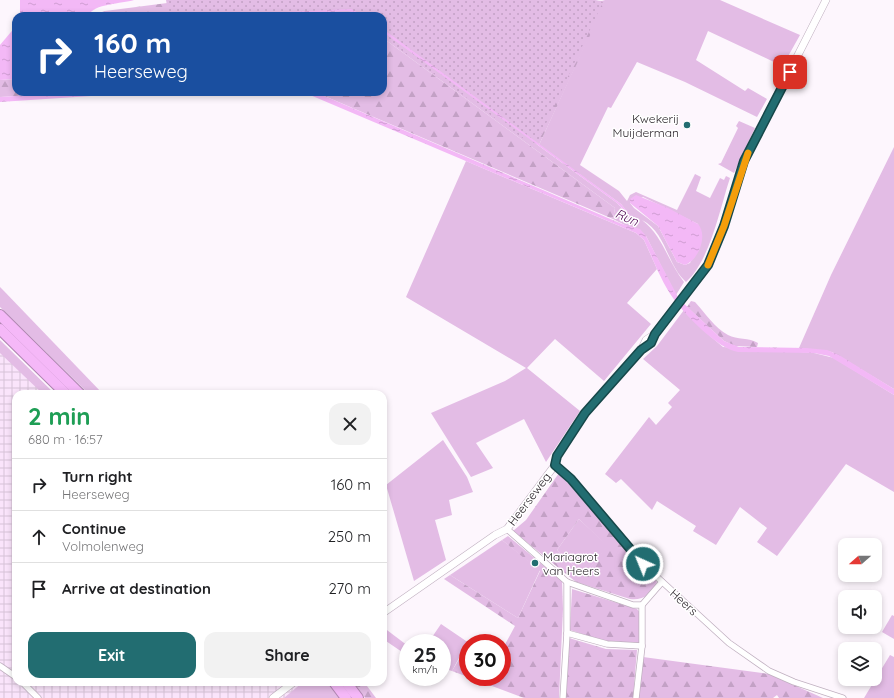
<!DOCTYPE html>
<meta charset="utf-8">
<style>
:root{--surface:#fff;--page:#f2f2f2;--text:#202124;--muted:#757577;--line:#e0e0e0;--accent:#226d71}
body{margin:0;font-family:Quicksand,sans-serif;background:var(--page);color:var(--text);height:100vh;display:flex;flex-direction:column;font-size:15px;white-space:nowrap}
*{box-sizing:border-box;margin:0}
p{font-size:13px;color:var(--muted)}
.icon{flex:none;width:22px;height:22px;fill:none;stroke:currentColor;stroke-width:2;stroke-linecap:round;stroke-linejoin:round}
.map{position:relative;flex:1;overflow:hidden}
.drawer{position:absolute;left:12px;top:390px;width:375px;height:296px;display:flex;flex-direction:column;background:var(--surface);border-radius:12px;box-shadow:0 2px 6px #0003}
.drawer>*{flex:none}
.guide{position:absolute;left:12px;top:12px;width:375px;height:84px;border-radius:12px;box-shadow:0 2px 6px #0003;background:#1a4fa0;color:#fff;overflow:hidden}
.needle{width:26px;rotate:249deg}
.buttons{position:absolute;left:838px;top:538px;display:grid;gap:8px}
.buttons a{display:grid;place-items:center;width:44px;height:44px;border-radius:8px;background:var(--surface);box-shadow:0 2px 6px #0003;font-size:20px}
.speed{position:absolute;left:399px;top:634px;display:flex;gap:8px;font-size:20px;font-weight:700;text-align:center}
.speed>*{display:grid;place-content:center;width:52px;height:52px;border-radius:50%;background:var(--surface);box-shadow:0 2px 6px #0003;line-height:1}
.speed small{font-size:10px;font-weight:400}
.speed .limit{border:6px solid #d22;background:#fff;color:#111}
.pin{position:absolute;display:grid;place-items:center;width:34px;height:34px;color:#fff;margin:-17px;border-radius:8px;box-shadow:0 2px 6px #0006}
.me{position:absolute;width:44px;margin:-22px;rotate:316deg;stroke-linejoin:round;filter:drop-shadow(0 0 3px #0008)}
.turn{display:flex;align-items:center;gap:14px;height:84px;padding:0 16px;font-size:18px}
.turn .icon{width:52px;height:52px;stroke-width:2.5}
.turn b{display:block;font-size:28px;line-height:34px}
.round{display:grid;place-items:center;flex:none;width:42px;height:42px;border-radius:12px;background:var(--page)}
.head{display:flex;align-items:center;justify-content:space-between;height:68px;padding:0 16px}
h1{font-size:24px;font-weight:800;line-height:30px;color:#1e9e55}
.action{display:flex;gap:8px;margin-top:auto;padding:8px 16px}
.action a{flex:1;height:46px;border-radius:12px;background:var(--accent);color:#fff;font-size:16px;font-weight:800;line-height:46px;text-align:center}
.action a+a{background:var(--page);color:var(--text)}
ul{padding:0;list-style:none}
li{display:flex;align-items:center;gap:12px;height:52px;padding:0 16px;border-top:1px solid var(--line)}
li div{flex:1}
li b{display:block;font-size:15px}
li em{font-style:normal}
.map>svg:first-child{display:block}
.industrial{fill:url(#industrial-grid)}
.green{fill:#e3bce5;fill-rule:evenodd}
.forest{fill:url(#forest-firs);fill-rule:evenodd}
.park{fill:url(#park-dots)}
.water{fill:url(#water-ripples)}
.lines{fill:none;stroke-linecap:round;stroke-linejoin:round}
.minor-casing{stroke:#c0b0c0;stroke-width:7}
.tertiary-casing{stroke:#c0b0c0;stroke-width:8}
.motorway-casing{stroke:#af85b1;stroke-width:12}
.minor{stroke:#fff;stroke-width:5.5}
.tertiary{stroke:#fff;stroke-width:7}
.motorway{stroke:#f5b8f8;stroke-width:10}
.route-casing{stroke:#164749;stroke-width:10}
.route{stroke:#226d71;stroke-width:7}
.slow{stroke:#f59e0b;stroke-width:7}
.poi-dot{fill:#226d71;stroke:#fff;stroke-width:1.5}
.labels{text-anchor:middle;dominant-baseline:central;stroke-width:3;stroke-linejoin:round;paint-order:stroke}
.poi-label{font-size:12px;fill:#2c262c;stroke:#fff;text-anchor:end}
.street-label{font-size:12px;fill:#2c262c;stroke:#fff}
.water-label{font-size:13px;font-style:italic;fill:#520a57;stroke:#fff}
</style>
<div class="map">
<svg width="894" height="698" viewBox="0 0 894 698">
<defs>
<pattern id="industrial-grid" width="8" height="8" patternUnits="userSpaceOnUse"><rect width="8" height="8" fill="#fae4fb"/><path d="M0 4h8M4 0v8" fill="none" stroke="#d6c3d7"/></pattern>
<pattern id="forest-firs" width="22" height="20" patternUnits="userSpaceOnUse"><rect width="22" height="20" fill="#e3bce5"/><path d="M5 1l3.5 6h-7zM16 11l3.5 6h-7z" fill="#c3a1c5"/></pattern>
<pattern id="park-dots" width="8" height="8" patternUnits="userSpaceOnUse"><rect width="8" height="8" fill="#e3bce5"/><path d="M2 2h.1M6 6h.1" fill="none" stroke="#c3a1c5" stroke-width="1.8" stroke-linecap="round"/></pattern>
<pattern id="water-ripples" width="26" height="14" patternUnits="userSpaceOnUse"><rect width="26" height="14" fill="#f3b8f6"/><path d="M2 4q2-2 4 0t4 0M15 11q2-2 4 0t4 0" fill="none" stroke="#d09ed3"/></pattern>
</defs>
<rect width="100%" height="100%" fill="#fdf6fd"/>
<path class="industrial" d="M 0,346 L 49,394 L 16,394 L 16,682 L 318,682 L 327,698 L 0,698 Z"/>
<g class="green">
<path d="M 602,0 L 720,0 L 800,35 L 786,60 L 778,55 L 774,62 L 708,31 L 696,60 L 745,91 L 748,88 L 767,99 L 757,117 L 685,82 L 637,62 L 611,108 L 608,107 L 580,165 L 619,191 L 627,201 L 630,195 L 636,192 L 677,210 L 695,174 L 701,177 L 696,191 L 710,198 L 720,178 L 724,180 L 726,176 L 730,178 C 720,208 710,261 686,282 C 667,265 666,232 642,220 C 663,236 668,262 684,282 L 676,295 L 646,236 L 613,219 L 615,208 L 383,38 L 383,32 L 617,203 L 635,222 L 621,204 L 539,145 L 605,1 ZM 643,197 L 698,224 L 701,243 L 690,263 L 685,265 L 677,262 L 658,226 L 634,208 L 630,203 Z"/>
<path d="M 739,121 L 755,128 L 734,173 L 718,164 L 721,163 L 738,128 L 736,126 Z"/>
<path d="M 894,147 L 894,389 L 832,352 L 799,348 L 831,275 Z"/>
<path d="M 466,161 L 636,233 L 644,240 L 657,269 L 627,303 L 651,324 L 604,381 L 555,339 L 527,368 L 580,411 L 546,462 L 524,419 L 476,443 L 493,468 L 471,477 L 431,413 L 505,381 L 526,368 L 406,297 Z"/>
<path d="M 0,287 L 3,290 L 103,394 L 89,394 L 0,307 Z"/>
<path d="M 684,310 L 710,336 L 723,347 L 814,353 L 834,358 L 894,395 L 894,492 L 846,464 L 777,556 L 757,542 L 767,528 L 740,507 L 716,545 L 693,531 L 696,526 L 657,501 L 652,510 L 621,479 L 616,483 L 605,474 L 649,417 L 656,425 L 672,407 L 668,403 L 680,390 L 643,359 L 657,346 Z"/>
<path d="M 0,340 L 55,394 L 43,394 L 0,353 Z"/>
<path d="M 443,440 L 467,477 L 473,492 L 449,500 L 452,515 L 435,520 L 446,560 L 414,581 L 386,485 Z"/>
<path d="M 579,519 L 608,546 L 584,575 L 557,550 Z"/>
<path d="M 502,540 L 540,570 L 518,618 L 450,575 Z"/>
<path d="M 892,615 L 894,616 L 894,639 L 882,632 Z"/>
<path d="M 441,624 L 469,643 L 468,643 L 468,658 L 460,656 L 452,671 L 442,668 L 442,643 L 428,643 Z"/>
<path d="M 383,627 L 408,646 L 408,656 L 383,639 Z"/>
<path d="M 890,655 L 894,657 L 894,698 L 864,698 Z"/>
<path d="M 303,682 L 327,682 L 339,698 L 284,698 Z"/>
</g>
<g class="forest">
<path d="M 207,0 L 203,16 L 90,16 L 105,11 L 175,2 Z"/>
<path d="M 578,0 L 606,1 L 539,145 L 533,140 Z"/>
<path d="M 383,38 L 615,208 L 613,219 L 315,92 L 383,92 Z"/>
<path d="M 16,79 L 16,92 L 78,92 L 0,97 L 0,80 Z"/>
<path d="M 691,301 L 695,302 C 705,313 715,328 728,335 C 737,340 749,337 758,343 L 757,347 L 735,346 L 724,341 L 687,307 Z"/>
<path d="M 559,473 L 657,582 C 653,594 642,601 630,599 L 576,582 L 513,531 L 526,520 ZM 579,519 L 607,546 L 584,575 L 557,550 Z"/>
<path d="M 508,536 L 562,581 L 563,609 L 559,698 L 524,698 L 452,671 L 461,656 L 468,658 L 468,677 L 502,677 L 502,650 L 515,626 L 444,579 L 450,575 L 518,618 L 540,571 L 502,540 Z"/>
<path d="M 572,589 L 637,609 L 641,614 L 639,643 L 604,641 L 570,630 Z"/>
<path d="M 569,638 L 606,649 L 637,650 L 633,698 L 565,698 Z"/>
<path d="M 643,657 L 769,674 L 823,698 L 779,698 L 777,695 L 773,698 L 638,698 Z"/>
<path d="M 353,682 L 364,682 L 376,698 L 365,698 Z"/>
</g>
<path class="park" d="M 166,0 L 595,0 L 603,2 L 535,147 L 383,37 L 383,16 L 169,16 Z"/>
<g class="water">
<path d="M 20,0 L 134,0 C 122,4 94,3 88,16 L 20,16 Z"/>
<path d="M 351,9 L 365,16 L 348,11 L 256,16 L 203,16 Z"/>
<path d="M 16,26 L 16,79 L 0,80 L 0,45 Z"/>
<path d="M 383,29 L 621,204 L 636,222 L 617,203 L 383,32 Z"/>
<path d="M 78,92 L 152,92 L 0,102 L 0,97 Z"/>
<path d="M 303,92 L 315,92 L 622,224 L 640,229 L 646,236 L 679,299 L 724,341 L 739,347 L 806,348 L 827,350 L 839,355 L 894,389 L 894,395 L 829,356 L 814,353 L 738,352 C 718,349 685,315 673,298 C 661,281 653,259 644,240 L 636,233 Z"/>
<path d="M 636,195 L 668,208 L 698,224 C 708,235 699,260 685,265 L 677,262 L 658,226 L 630,203 L 630,199 Z"/>
</g>
<g class="lines">
<defs>
<g id="minor">
<path d="M 555,465 L 571,479 L 633,555 L 729,643 L 769,671 L 794,682 L 843,698"/>
<path d="M 507,529 L 567,582 L 633,605 L 642,605"/>
<path d="M 567,633 L 607,644 L 642,646"/>
<path d="M 0,666 L 16,677"/>
<path d="M 22,682 L 38,698"/>
<path d="M 563,698 L 567,633 L 567,582"/>
<path d="M 636,698 L 642,646 L 642,605 L 662,582"/>
</g>
<g id="tertiary">
<path d="M 641,350 L 646,340 L 655,334"/>
<path d="M 383,613 L 495,535 L 507,529 L 555,465 L 557,456 L 585,413 L 641,350 L 651,343 L 655,334 L 708,265 L 724,226 L 744,161 L 826,0"/>
<path d="M 273,698 L 294,682"/>
</g>
<g id="motorway">
<path d="M 0,315 L 80,394"/>
<path d="M 0,329 L 66,394"/>
<path d="M 334,682 L 346,698"/>
<path d="M 346,682 L 358,698"/>
</g>
</defs>
<use href="#minor" class="minor-casing"/>
<use href="#tertiary" class="tertiary-casing"/>
<use href="#motorway" class="motorway-casing"/>
<use href="#minor" class="minor"/>
<use href="#tertiary" class="tertiary"/>
<use href="#motorway" class="motorway"/>
</g>
<g class="lines">
<defs>
<path id="route" d="M 643,564 L 571,479 L 555,465 L 557,456 L 585,413 L 641,350 L 651,343 L 655,334 L 708,265 L 724,226 L 744,161 L 790,72"/>
</defs>
<use href="#route" class="route-casing"/>
<use href="#route" class="route"/>
<path class="slow" d="M 708,265 L 724,226 L 748,153"/>
</g>
<g class="poi-dot">
<circle cx="687" cy="125" r="4"/>
<circle cx="535" cy="563" r="4"/>
</g>
<g class="labels">
<g class="poi-label">
<text x="679" y="118">Kwekerij<tspan x="679" dy="14">Muijderman</tspan></text>
<text x="543" y="556" text-anchor="start">Mariagrot<tspan x="543" dy="14">van Heers</tspan></text>
</g>
<g class="street-label">
<text transform="translate(529 499) rotate(-53)">Heerseweg</text>
<text transform="translate(684 602) rotate(42)">Heers</text>
</g>
<g class="water-label">
<text transform="translate(627 217) rotate(24)">Run</text>
</g>
</g>
</svg>
<div class="buttons">
<a><svg class="needle" viewBox="-14 -14 28 28"><path d="M0-13l5 13h-10z" fill="#e53935"/><path d="M0 13l5-13h-10z" fill="#757577"/></svg></a>
<a><svg class="icon" aria-label="sound" viewBox="0 0 24 24"><path d="M4 9h4l5-4v14l-5-4H4zM17 9q2 3 0 6"/></svg></a>
<a><svg class="icon" aria-label="layers" viewBox="0 0 24 24"><path d="M12 4l9 5-9 5-9-5zM3 14l9 5 9-5"/></svg></a>
</div>
<div class="speed"><div>25<small>km/h</small></div><div class="limit">30</div></div>
<div class="pin" style="left:790px;top:72px;background:#d93025"><svg class="icon" aria-label="arrive" viewBox="0 0 24 24"><path d="M6 21V4h12l-3 4 3 4H6"/></svg></div>
<svg class="me" style="left:643px;top:564px" viewBox="-20 -20 40 40"><circle r="17" fill="#226d71" stroke="#fff" stroke-width="3"/><path d="M0-11L8 9 0 5-8 9z" fill="#fff"/></svg>
<div class="guide">
<div class="turn"><svg class="icon" aria-label="right" viewBox="0 0 24 24"><path d="M7 20v-9h11M14 6l5 5-5 5"/></svg><div><b>160 m</b>Heerseweg</div></div>
</div>
<section class="drawer">
<div class="head"><div><h1>2 min</h1><p>680 m · 16:57</p></div><a class="round"><svg class="icon" aria-label="close" viewBox="0 0 24 24"><path d="M6 6l12 12M18 6L6 18"/></svg></a></div>
<ul>
<li><svg class="icon" aria-label="right" viewBox="0 0 24 24"><path d="M7 20v-9h11M14 6l5 5-5 5"/></svg><div><b>Turn right</b><p>Heerseweg</p></div><em>160 m</em></li>
<li><svg class="icon" aria-label="ahead" viewBox="0 0 24 24"><path d="M12 20V5M6 11l6-6 6 6"/></svg><div><b>Continue</b><p>Volmolenweg</p></div><em>250 m</em></li>
<li><svg class="icon" aria-label="arrive" viewBox="0 0 24 24"><path d="M6 21V4h12l-3 4 3 4H6"/></svg><div><b>Arrive at destination</b></div><em>270 m</em></li>
</ul>
<div class="action"><a>Exit</a><a>Share</a></div>
</section>
</div>
